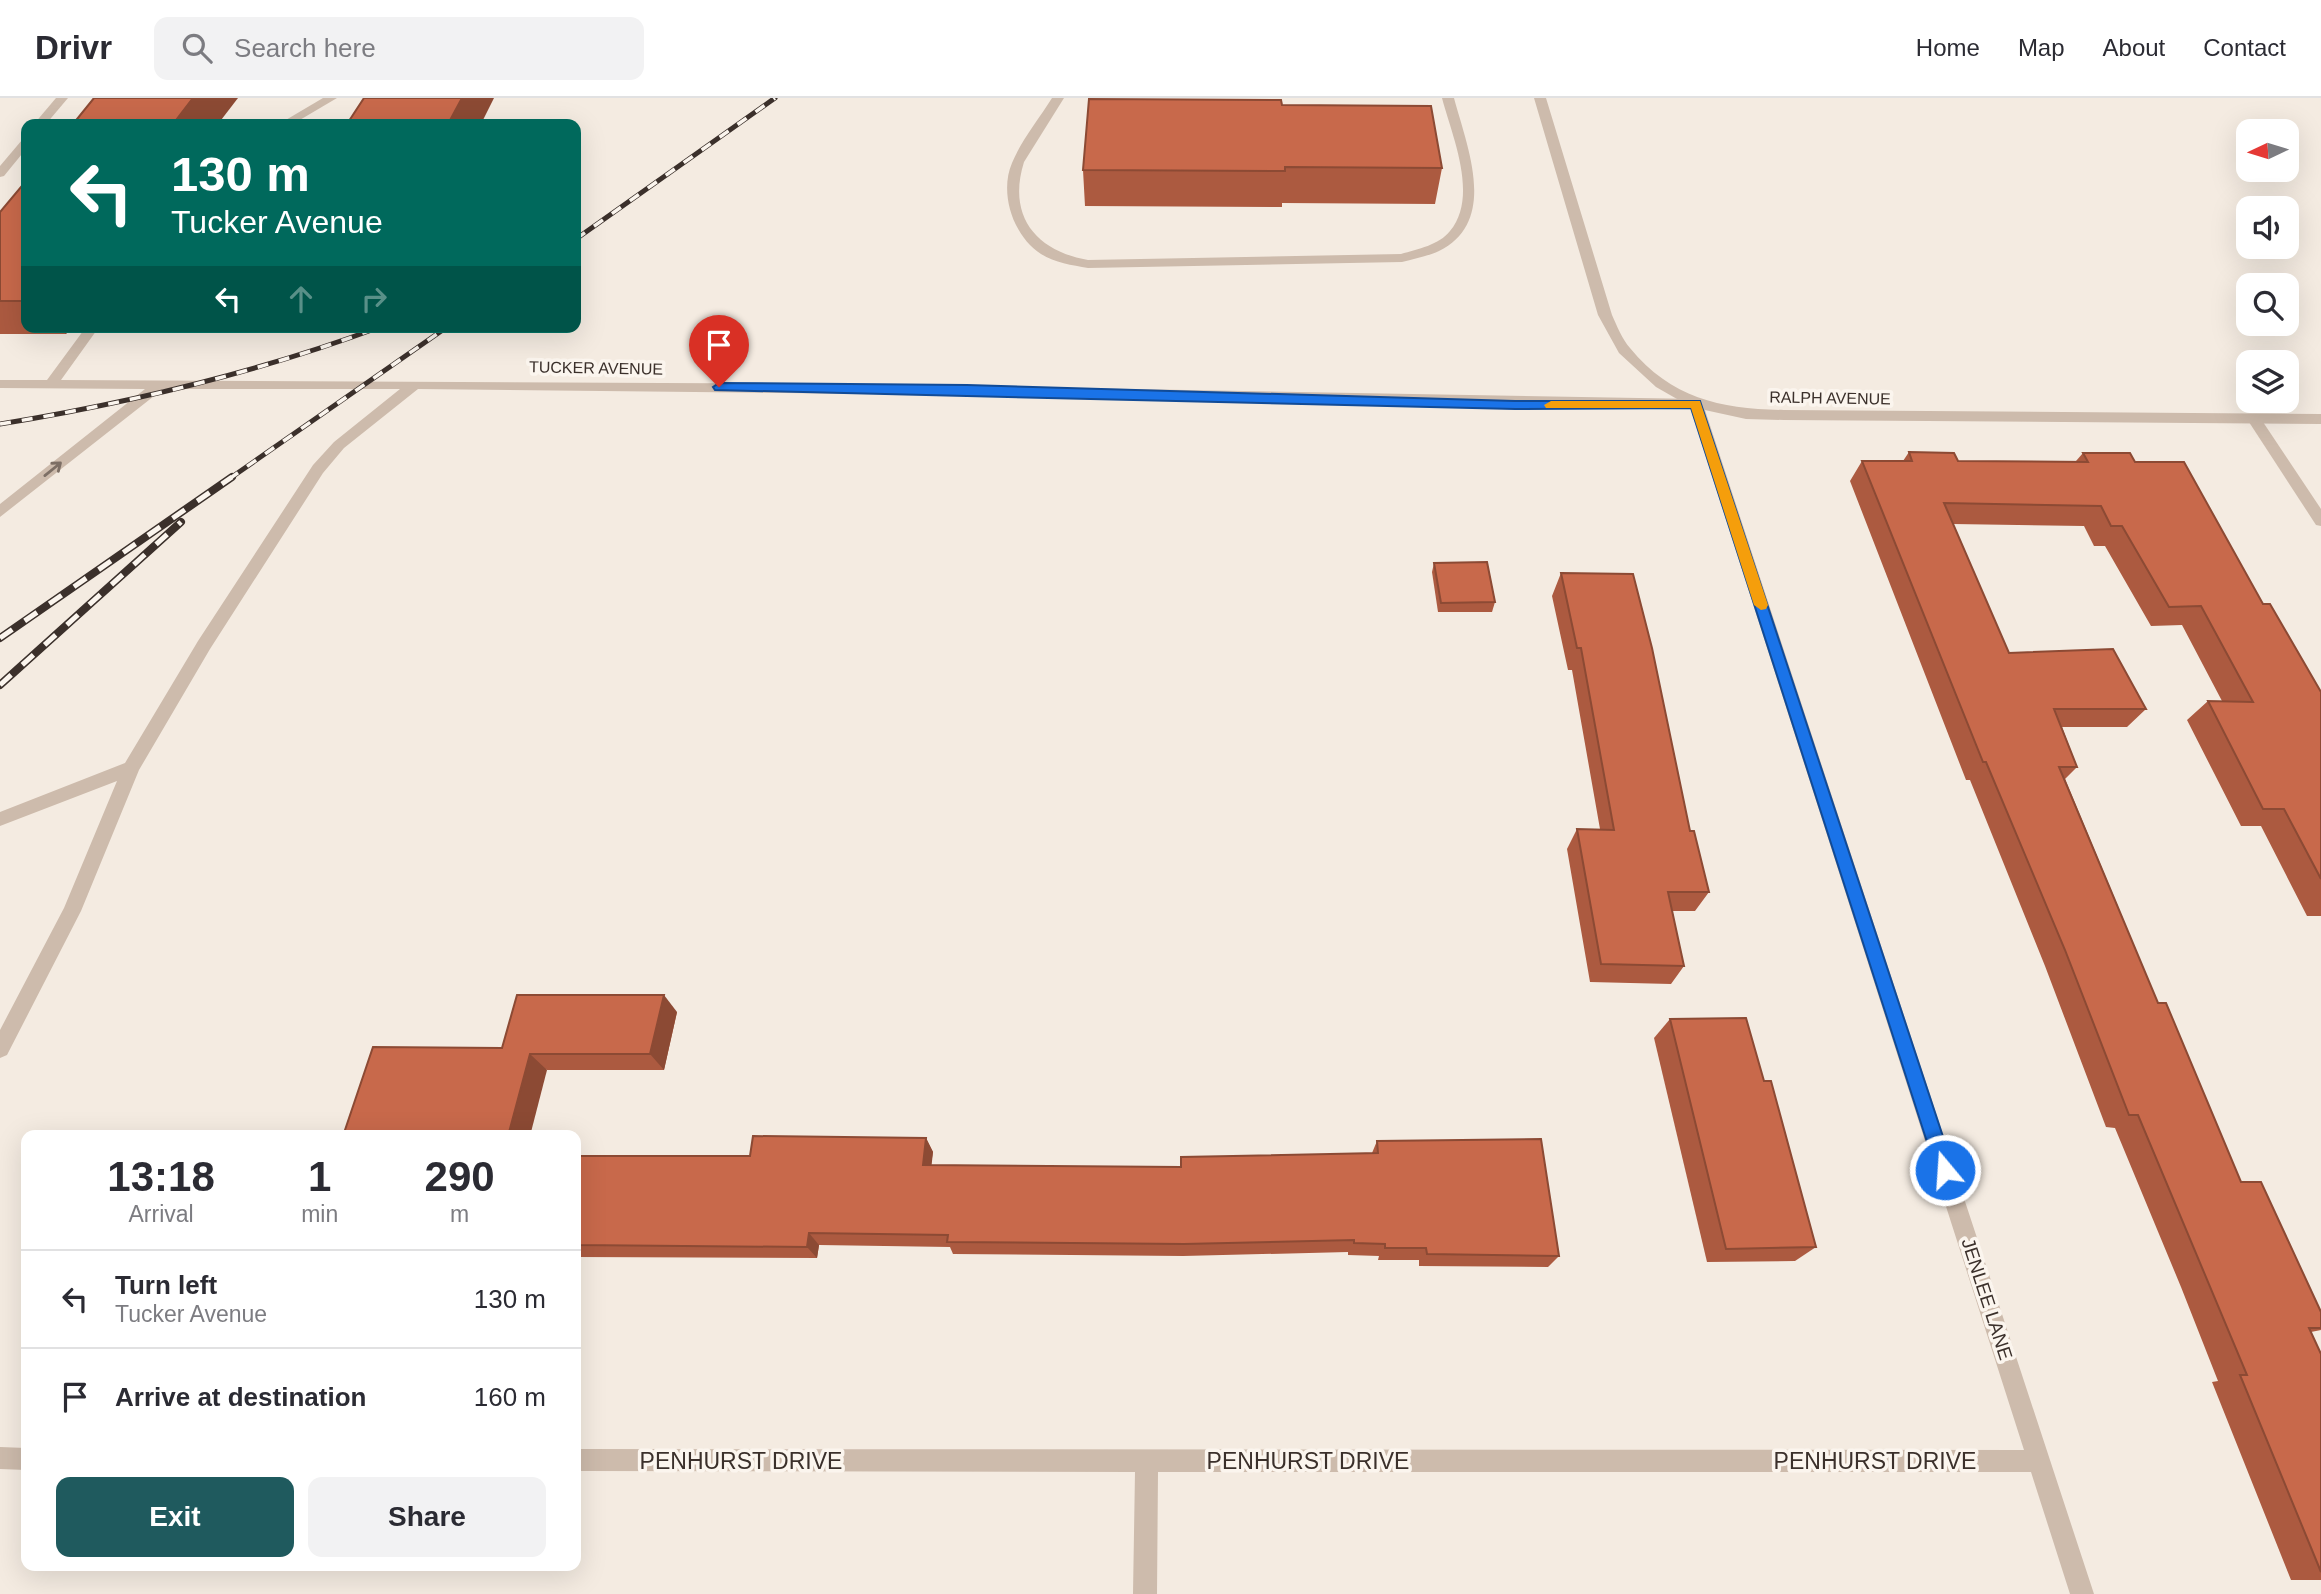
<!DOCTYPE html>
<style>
:root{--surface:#fff;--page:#f2f2f3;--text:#2b2b33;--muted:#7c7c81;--line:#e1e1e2;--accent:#1f5a5e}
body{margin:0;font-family:Arial,sans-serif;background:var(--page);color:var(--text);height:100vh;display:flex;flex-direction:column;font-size:26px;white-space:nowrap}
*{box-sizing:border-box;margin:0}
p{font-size:23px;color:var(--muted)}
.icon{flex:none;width:38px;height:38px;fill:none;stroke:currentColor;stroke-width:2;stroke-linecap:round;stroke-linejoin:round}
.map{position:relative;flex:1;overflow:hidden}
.sheet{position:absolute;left:21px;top:1032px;width:560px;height:441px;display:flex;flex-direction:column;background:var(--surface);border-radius:14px;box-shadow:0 7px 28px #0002}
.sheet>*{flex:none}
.top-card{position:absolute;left:21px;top:21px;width:560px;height:214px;border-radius:14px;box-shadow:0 7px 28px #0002;background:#00695c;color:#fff;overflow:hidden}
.needle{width:46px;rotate:266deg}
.buttons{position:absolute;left:2236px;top:21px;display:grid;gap:14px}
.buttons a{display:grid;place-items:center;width:63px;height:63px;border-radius:14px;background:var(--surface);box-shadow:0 7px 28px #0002;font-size:35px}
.pin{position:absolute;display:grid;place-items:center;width:60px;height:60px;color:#fff;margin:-72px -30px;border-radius:50% 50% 50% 0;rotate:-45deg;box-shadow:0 0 7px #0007}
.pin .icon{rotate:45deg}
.me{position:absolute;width:77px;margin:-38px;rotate:342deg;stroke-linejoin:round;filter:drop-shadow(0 0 5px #0008)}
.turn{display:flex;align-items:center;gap:24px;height:147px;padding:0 35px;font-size:32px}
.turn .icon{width:91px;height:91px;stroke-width:2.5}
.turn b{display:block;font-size:49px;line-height:60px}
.lanes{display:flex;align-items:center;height:66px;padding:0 35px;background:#0003;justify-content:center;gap:35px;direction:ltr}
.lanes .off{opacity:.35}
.eta{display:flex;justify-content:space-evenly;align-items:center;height:119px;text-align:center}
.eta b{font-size:42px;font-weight:600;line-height:49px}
.action{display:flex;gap:14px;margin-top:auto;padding:14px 35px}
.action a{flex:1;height:80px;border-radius:14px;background:var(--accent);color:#fff;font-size:28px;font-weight:600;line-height:80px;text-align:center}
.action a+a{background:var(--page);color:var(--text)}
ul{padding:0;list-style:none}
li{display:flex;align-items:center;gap:21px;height:98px;padding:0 35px;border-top:2px solid var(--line)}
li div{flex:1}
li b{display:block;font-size:26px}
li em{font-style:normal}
header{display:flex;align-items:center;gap:42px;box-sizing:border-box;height:98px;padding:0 35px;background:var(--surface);border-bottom:2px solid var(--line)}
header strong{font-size:33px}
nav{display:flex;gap:38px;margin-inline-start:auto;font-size:24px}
.search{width:490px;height:63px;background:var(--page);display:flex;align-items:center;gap:18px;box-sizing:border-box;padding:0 24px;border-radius:14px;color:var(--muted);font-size:26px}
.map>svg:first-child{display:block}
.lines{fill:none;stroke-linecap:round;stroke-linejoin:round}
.service{fill:#cdbbac;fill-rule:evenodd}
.minor{fill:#cdbbac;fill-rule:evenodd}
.tertiary{fill:#cdbbac;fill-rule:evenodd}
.rail-far1-casing{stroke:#3b302b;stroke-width:5}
.rail-casing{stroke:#3b302b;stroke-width:8}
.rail-far1{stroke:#fbf5ee;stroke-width:3.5;stroke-dasharray:11;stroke-linecap:butt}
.rail{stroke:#fbf5ee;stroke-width:5;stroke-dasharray:15;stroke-linecap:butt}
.wall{fill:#ac5a40}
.shaded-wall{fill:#8c4a34}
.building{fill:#c8694b;stroke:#8c4a34;stroke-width:2}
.oneway{stroke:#7d6f65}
.route{fill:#1a73e8;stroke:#114b97;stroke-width:2}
.slow{fill:#f59e0b}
.labels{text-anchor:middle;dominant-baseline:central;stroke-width:7;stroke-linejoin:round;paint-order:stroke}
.far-street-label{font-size:16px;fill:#3b302b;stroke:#fbf5ee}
.street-label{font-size:19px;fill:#3b302b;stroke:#fbf5ee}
.near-street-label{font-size:23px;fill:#3b302b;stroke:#fbf5ee}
</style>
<header>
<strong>Drivr</strong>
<div class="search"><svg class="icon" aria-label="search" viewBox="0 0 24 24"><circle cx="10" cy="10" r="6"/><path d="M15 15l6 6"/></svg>Search here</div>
<nav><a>Home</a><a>Map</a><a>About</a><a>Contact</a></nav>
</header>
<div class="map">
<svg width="2321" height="1496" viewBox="0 0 2321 1496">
<rect width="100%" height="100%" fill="#f4ebe1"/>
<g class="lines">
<g class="service">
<path d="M 56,0 L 68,0 L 46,26 L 34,26 Z"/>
<path d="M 323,0 L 337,0 L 293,26 L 279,26 Z"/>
<path d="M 1052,0 L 1064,0 L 1024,64 C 1007,118 1036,153 1088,162 L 1401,156 C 1418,151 1439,147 1450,133 C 1479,98 1452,38 1442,0 L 1454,0 C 1467,49 1499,123 1439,153 C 1428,158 1414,161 1402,164 L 1088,170 C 1072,167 1055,165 1041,156 C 1013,138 999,95 1012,65 C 1022,41 1039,21 1052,0 Z"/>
<path d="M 26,41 L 26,51 L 4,78 L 0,79 L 0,68 L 22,42 Z"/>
<path d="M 86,229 L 99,229 L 61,282 L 843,286 L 1696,301 L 1703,306 L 1696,311 L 1604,310 L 963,297 L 418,291 L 344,350 L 323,375 L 210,551 L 139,672 L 81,813 L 7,957 L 0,960 L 0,932 L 64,810 L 117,683 L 0,728 L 0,714 L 125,665 L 198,543 L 313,367 L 334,344 L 400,291 L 163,291 L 0,419 L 0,406 L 145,291 L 0,290 L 0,282 L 47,282 Z"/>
</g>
<g class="minor">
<path d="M 1696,301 L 1703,306 L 2094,1496 L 2070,1496 L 2031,1374 L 1158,1374 L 1157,1496 L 1133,1496 L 1135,1374 L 576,1373 L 576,1351 L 2024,1352 L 1689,306 Z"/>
<path d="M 2254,316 L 2259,318 L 2321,411 L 2321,428 L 2316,427 L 2247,321 Z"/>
<path d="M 0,1349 L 26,1350 L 26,1372 L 0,1371 Z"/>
</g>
<path class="tertiary" d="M 1534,0 L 1546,0 L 1612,217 C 1617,228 1622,241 1630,250 C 1672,301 1722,311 1784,312 L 2321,316 L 2321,326 L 1784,322 L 1746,321 L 1691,309 L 1656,289 L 1619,255 L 1598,217 Z"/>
<defs>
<g id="rail-far1">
<path d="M 576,141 L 775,0"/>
<path d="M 0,326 C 130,305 256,275 380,229"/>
<path d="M 229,381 L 447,229"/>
</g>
<g id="rail">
<path d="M 0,540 L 232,379"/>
<path d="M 0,587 L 181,424"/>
</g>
</defs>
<use href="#rail-far1" class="rail-far1-casing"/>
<use href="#rail" class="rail-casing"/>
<use href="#rail-far1" class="rail-far1"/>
<use href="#rail" class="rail"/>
</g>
<g class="wall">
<path d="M 1282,7 L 1442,70 L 1435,106 L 1282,105 L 1282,109 L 1085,108 L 1083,72 Z"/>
<path d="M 26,83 L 26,229 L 71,229 L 66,236 L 0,236 L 0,114 Z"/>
<path d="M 1909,354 L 1958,363 L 2076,363 L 2083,355 L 2135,364 L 2263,506 L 2321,594 L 2321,818 L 2307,818 L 2261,728 L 2241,728 L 2187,622 L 2208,603 L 2222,603 L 2182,527 L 2151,528 L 2105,448 L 2094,448 L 2084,428 L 1953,426 L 2009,555 L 2146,611 L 2127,629 L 2062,629 L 2077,669 L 2065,681 L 2158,905 L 2241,1084 L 2321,1214 L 2321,1232 L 2311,1234 L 2321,1256 L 2321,1482 L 2291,1482 L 2212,1284 L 2218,1283 L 2181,1189 L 2115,1030 L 2106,1029 L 2045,868 L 1970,682 L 1966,682 L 1850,383 L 1862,363 L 1903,363 Z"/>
<path d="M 1434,465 L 1495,504 L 1492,514 L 1438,514 L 1432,474 Z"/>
<path d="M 1561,475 L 1690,733 L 1709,794 L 1695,813 L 1672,813 L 1684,868 L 1671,886 L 1590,884 L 1567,751 L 1577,731 L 1600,731 L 1572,572 L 1568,572 L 1552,498 Z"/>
<path d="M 677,914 L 664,972 L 547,972 L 502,950 Z"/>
<path d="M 1670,921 L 1764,983 L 1816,1149 L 1795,1163 L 1707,1164 L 1654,940 Z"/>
<path d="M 926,1040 L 933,1054 L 931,1067 L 1181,1069 L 1181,1059 L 1372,1055 L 1377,1043 L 1559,1158 L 1548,1169 L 1419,1168 L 1419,1162 L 1378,1162 L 1379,1158 L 1348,1157 L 1348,1154 L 1183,1158 L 953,1156 L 950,1149 L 819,1147 L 817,1160 L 576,1159 L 576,1058 L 750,1058 Z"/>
</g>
<g class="shaded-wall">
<path d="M 193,0 L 238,0 L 218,26 L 173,26 Z"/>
<path d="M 462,0 L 494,0 L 481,26 L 448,26 Z"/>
<path d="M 60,229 L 71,229 L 66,236 Z"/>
<path d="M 664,897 L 677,914 L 664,972 L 650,956 Z"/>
<path d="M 530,956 L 547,972 L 530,1038 L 508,1038 Z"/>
<path d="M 926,1040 L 933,1054 L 930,1081 L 923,1067 Z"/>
<path d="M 809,1135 L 819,1147 L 817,1160 L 807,1149 Z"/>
</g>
<g class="building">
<path d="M 94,0 L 193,0 L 173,26 L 73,26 Z"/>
<path d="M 364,0 L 462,0 L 448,26 L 347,26 Z"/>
<path d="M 1089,1 L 1281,2 L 1282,7 L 1431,8 L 1442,70 L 1285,69 L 1285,73 L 1083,72 Z"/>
<path d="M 26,83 L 26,203 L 0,203 L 0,114 Z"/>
<path d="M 1909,354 L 1954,355 L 1958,363 L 2088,364 L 2083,355 L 2130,355 L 2135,364 L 2184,364 L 2263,506 L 2270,506 L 2321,594 L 2321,781 L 2284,711 L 2263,711 L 2208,603 L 2253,604 L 2201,508 L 2169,509 L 2122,428 L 2111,428 L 2101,408 L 1944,405 L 2009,555 L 2113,551 L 2146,611 L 2054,611 L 2077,669 L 2059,669 L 2158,905 L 2166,905 L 2241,1084 L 2261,1084 L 2321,1214 L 2321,1230 L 2309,1230 L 2321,1256 L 2321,1474 L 2240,1277 L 2247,1277 L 2138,1017 L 2129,1017 L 2065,852 L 1986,664 L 1983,664 L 1862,363 L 1912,363 Z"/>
<path d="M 1487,464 L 1495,504 L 1441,505 L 1434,465 Z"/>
<path d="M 1561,475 L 1633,476 L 1652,550 L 1690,733 L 1694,733 L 1709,794 L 1668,794 L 1684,868 L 1601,866 L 1577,731 L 1614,732 L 1581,550 L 1577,550 Z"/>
<path d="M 517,897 L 664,897 L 650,956 L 530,956 L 508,1038 L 343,1038 L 373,949 L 502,950 Z"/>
<path d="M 1746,920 L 1764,983 L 1771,983 L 1816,1149 L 1726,1151 L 1670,921 Z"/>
<path d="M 753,1038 L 926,1040 L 923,1067 L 1181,1069 L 1181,1059 L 1378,1055 L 1377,1043 L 1541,1041 L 1559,1158 L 1427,1156 L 1426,1150 L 1385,1150 L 1385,1146 L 1354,1145 L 1354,1142 L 1184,1146 L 947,1144 L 948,1137 L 809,1135 L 807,1149 L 576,1147 L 576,1058 L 750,1058 Z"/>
</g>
<defs><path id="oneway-shaft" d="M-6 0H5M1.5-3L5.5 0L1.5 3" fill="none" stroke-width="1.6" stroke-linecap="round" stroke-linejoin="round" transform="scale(1.75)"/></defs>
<use class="oneway" href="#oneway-shaft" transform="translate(53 371) rotate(-39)"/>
<path class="route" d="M 719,285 L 967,287 L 1515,303 L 1700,303 L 1954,1072 L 1951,1079 L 1945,1081 L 1938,1079 L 1936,1072 L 1691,310 L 1515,311 L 715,292 L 713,289 Z"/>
<path class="slow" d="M 1551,303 L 1700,303 L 1768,507 L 1766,511 L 1761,512 L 1754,507 L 1691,310 L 1546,310 L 1544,307 Z"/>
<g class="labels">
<g class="far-street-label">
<text transform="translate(596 270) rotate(1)">TUCKER AVENUE</text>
<text transform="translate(1830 300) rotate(1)">RALPH AVENUE</text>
</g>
<g class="street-label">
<text transform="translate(1987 1201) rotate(72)">JENLEE LANE</text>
</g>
<g class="near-street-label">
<text x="741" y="1363">PENHURST DRIVE</text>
<text x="1308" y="1363">PENHURST DRIVE</text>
<text x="1875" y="1363">PENHURST DRIVE</text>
</g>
</g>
</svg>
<div class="buttons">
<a><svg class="needle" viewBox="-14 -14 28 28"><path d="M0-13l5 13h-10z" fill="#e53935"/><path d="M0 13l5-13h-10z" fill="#7c7c81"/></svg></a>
<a><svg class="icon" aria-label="sound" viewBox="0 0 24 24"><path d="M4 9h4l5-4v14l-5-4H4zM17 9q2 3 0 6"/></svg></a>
<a><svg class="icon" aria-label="search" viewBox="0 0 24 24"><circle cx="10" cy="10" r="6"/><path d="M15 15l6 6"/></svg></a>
<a><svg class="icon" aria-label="layers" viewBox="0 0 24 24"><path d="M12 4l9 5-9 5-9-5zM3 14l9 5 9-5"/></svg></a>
</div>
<div class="pin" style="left:719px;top:289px;background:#d93025"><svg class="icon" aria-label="arrive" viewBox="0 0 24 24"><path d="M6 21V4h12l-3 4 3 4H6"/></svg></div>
<svg class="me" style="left:1945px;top:1072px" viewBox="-20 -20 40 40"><circle r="17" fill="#1a73e8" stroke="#fff" stroke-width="3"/><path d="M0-11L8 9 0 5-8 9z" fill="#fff"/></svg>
<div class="top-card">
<div class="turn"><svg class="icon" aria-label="left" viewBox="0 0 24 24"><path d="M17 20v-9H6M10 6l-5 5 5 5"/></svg><div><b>130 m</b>Tucker Avenue</div></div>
<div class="lanes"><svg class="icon" aria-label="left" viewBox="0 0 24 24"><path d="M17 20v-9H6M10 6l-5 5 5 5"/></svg><svg class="icon off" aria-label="ahead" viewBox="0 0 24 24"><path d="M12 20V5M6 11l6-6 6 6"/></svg><svg class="icon off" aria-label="right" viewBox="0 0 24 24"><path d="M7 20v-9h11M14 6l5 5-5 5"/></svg></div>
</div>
<section class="sheet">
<div class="eta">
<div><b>13:18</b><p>Arrival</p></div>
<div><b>1</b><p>min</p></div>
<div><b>290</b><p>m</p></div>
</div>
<ul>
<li><svg class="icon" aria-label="left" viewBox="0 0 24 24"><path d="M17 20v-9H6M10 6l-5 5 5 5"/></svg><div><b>Turn left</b><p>Tucker Avenue</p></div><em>130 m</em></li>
<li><svg class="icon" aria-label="arrive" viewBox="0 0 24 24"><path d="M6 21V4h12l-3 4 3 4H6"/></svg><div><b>Arrive at destination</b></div><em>160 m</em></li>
</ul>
<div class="action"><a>Exit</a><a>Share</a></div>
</section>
</div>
